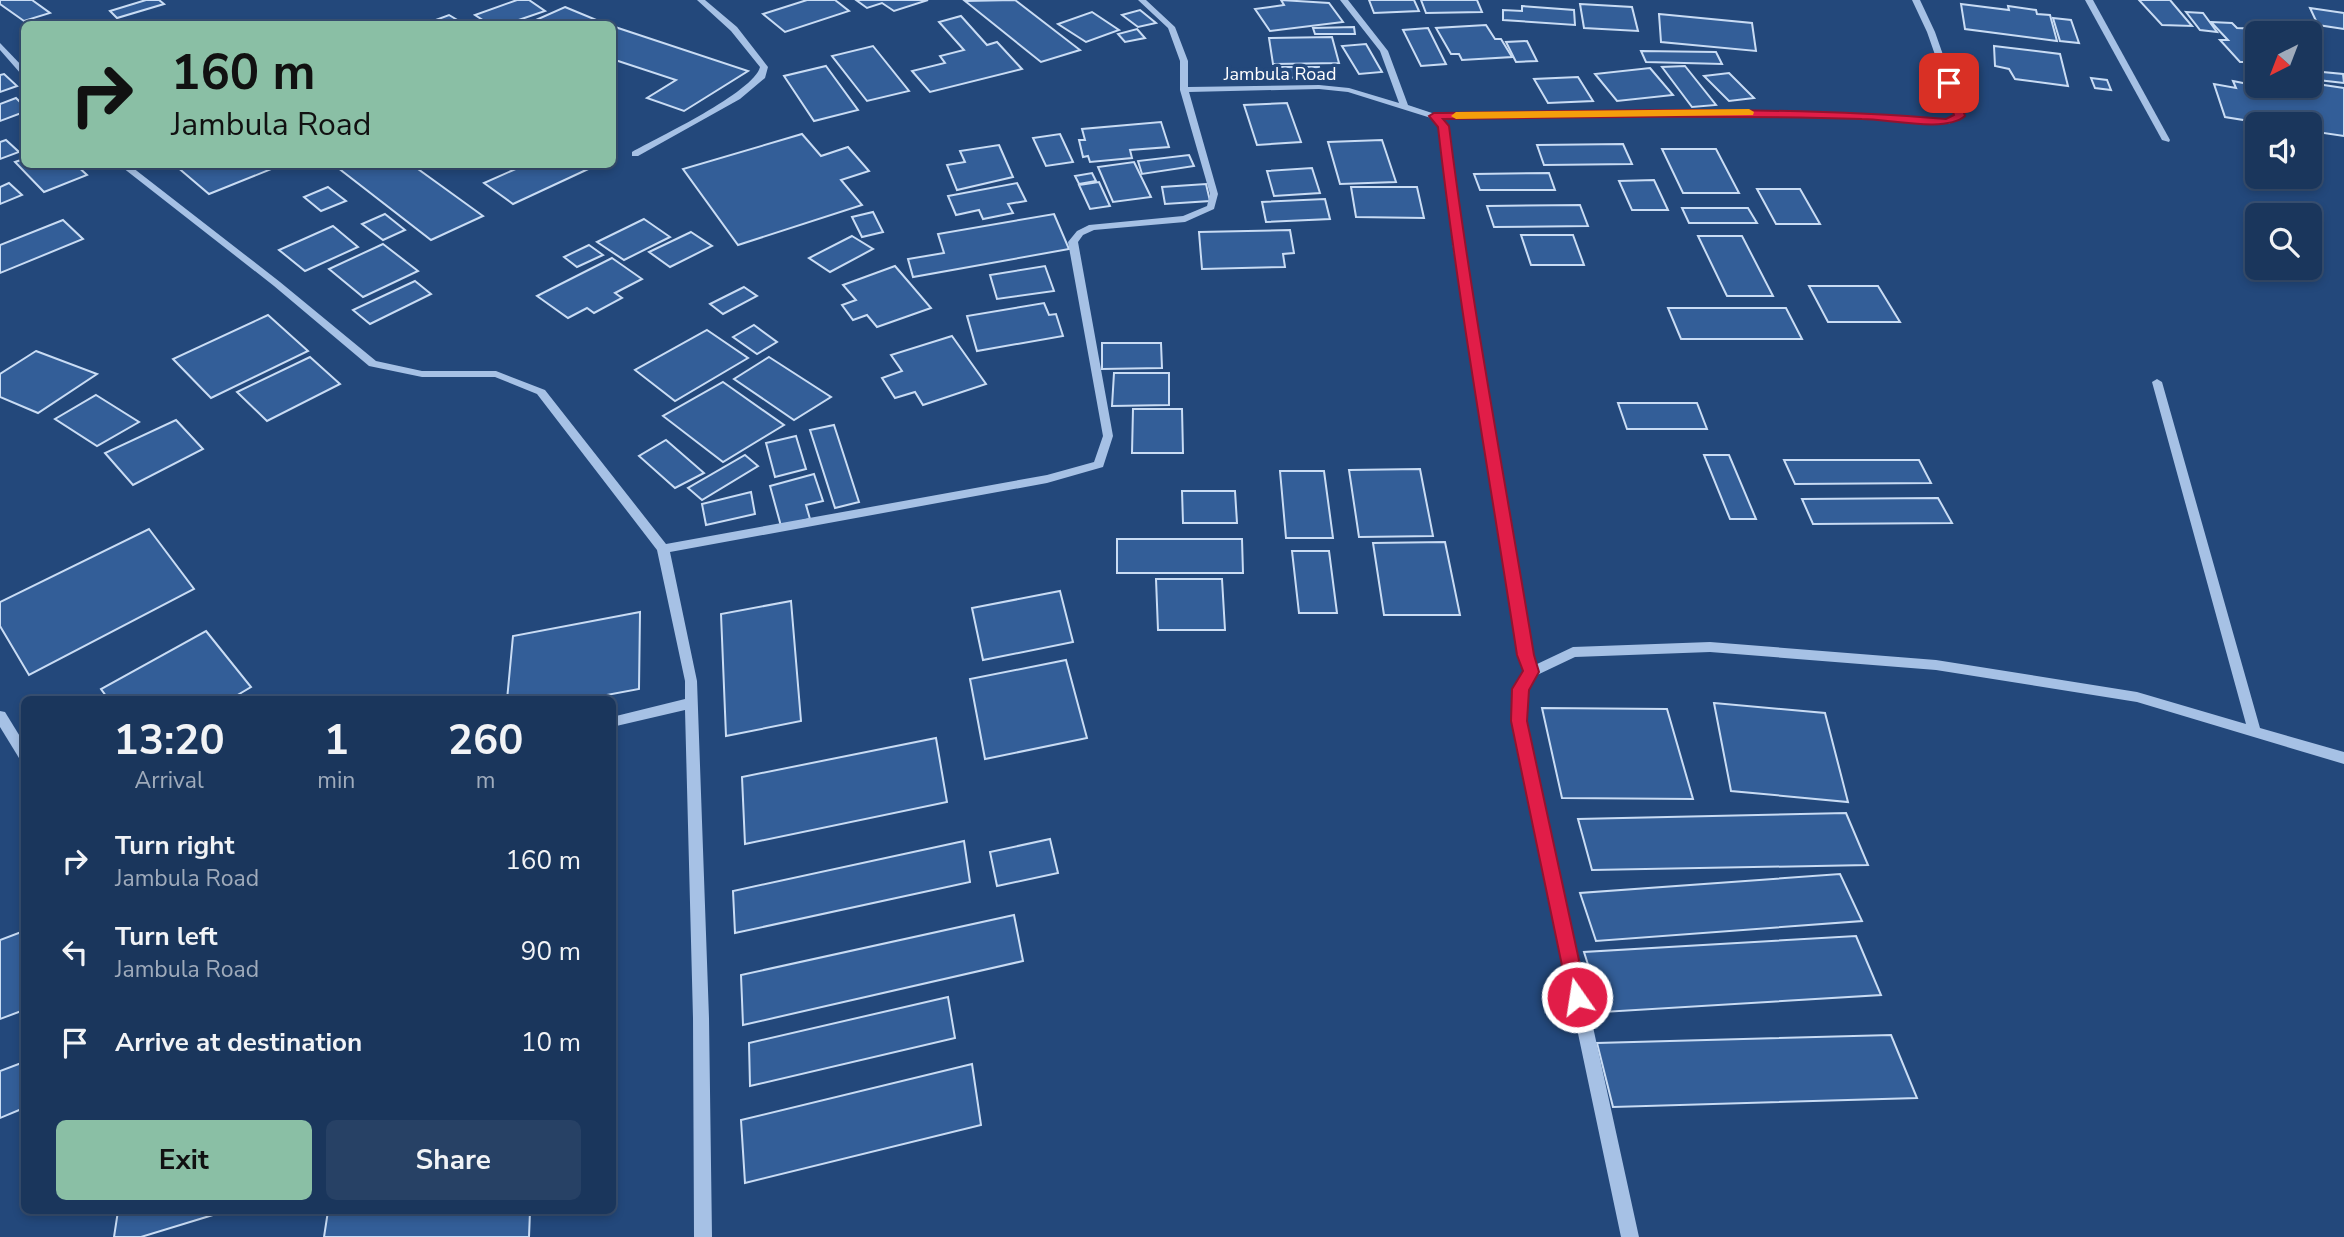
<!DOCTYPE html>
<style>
:root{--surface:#1a365c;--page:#274165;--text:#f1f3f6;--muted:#9fabbb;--line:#385072;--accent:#8abfa5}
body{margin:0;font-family:"Nunito Sans",sans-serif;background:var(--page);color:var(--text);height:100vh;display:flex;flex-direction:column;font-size:26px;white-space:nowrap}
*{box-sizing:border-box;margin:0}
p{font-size:23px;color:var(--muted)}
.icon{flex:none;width:38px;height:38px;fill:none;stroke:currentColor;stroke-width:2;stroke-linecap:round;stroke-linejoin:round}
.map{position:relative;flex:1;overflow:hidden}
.panel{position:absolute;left:21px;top:696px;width:595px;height:518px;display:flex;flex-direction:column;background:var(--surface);border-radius:10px;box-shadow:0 4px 10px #0003,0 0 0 2px var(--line)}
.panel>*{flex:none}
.guide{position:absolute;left:21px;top:21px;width:595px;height:147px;border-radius:10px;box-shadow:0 4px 10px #0003,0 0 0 2px var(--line);background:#8abfa5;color:#111;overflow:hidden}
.needle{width:46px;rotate:222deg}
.controls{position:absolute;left:2245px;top:21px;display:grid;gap:14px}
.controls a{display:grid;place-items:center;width:77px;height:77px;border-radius:10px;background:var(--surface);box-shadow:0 4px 10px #0003,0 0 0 2px var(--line);font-size:35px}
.pin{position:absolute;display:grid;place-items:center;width:60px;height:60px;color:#fff;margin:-30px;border-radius:14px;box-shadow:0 4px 10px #0006}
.me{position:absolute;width:77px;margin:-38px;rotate:347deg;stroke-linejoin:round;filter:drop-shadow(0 0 5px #0008)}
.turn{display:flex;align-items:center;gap:24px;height:147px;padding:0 35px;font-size:32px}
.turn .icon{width:91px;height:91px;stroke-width:2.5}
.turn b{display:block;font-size:49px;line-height:60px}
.eta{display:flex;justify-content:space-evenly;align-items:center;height:119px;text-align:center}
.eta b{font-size:42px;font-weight:700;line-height:49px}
.action{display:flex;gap:14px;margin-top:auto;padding:14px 35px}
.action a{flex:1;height:80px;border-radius:10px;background:var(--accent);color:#111;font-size:28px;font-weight:700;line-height:80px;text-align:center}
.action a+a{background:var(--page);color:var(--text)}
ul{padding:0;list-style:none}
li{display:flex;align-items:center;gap:21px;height:91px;padding:0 35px}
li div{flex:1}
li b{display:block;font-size:26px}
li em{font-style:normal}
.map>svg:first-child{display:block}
.building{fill:#335e98;stroke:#c9dcf4;stroke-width:2}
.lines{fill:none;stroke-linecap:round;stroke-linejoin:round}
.minor{fill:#a6c1e5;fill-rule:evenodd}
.route{fill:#e11d48;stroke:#92132f;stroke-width:2}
.slow{fill:#f59e0b}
.labels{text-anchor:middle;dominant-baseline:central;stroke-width:7;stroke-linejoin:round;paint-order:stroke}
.far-street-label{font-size:18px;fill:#fff;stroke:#23487b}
</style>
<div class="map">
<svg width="2344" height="1237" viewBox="0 0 2344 1237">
<rect width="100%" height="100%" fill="#23487b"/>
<g class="building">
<path d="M 0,0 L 32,0 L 50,13 L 24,21 L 0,4 Z"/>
<path d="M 146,0 L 159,0 L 164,4 L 117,18 L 110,11 Z"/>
<path d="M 517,0 L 529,0 L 545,11 L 507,24 L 489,24 L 475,15 Z"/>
<path d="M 807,0 L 835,0 L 849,11 L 785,32 L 763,14 Z"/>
<path d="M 856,0 L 928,0 L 894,11 L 882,3 L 867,8 Z"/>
<path d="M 1015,0 L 1080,50 L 1041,62 L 965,1 Z"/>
<path d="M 1281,0 L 1329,3 L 1343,22 L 1270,31 L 1255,9 L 1284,5 Z"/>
<path d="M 1369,0 L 1414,0 L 1419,11 L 1374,13 Z"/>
<path d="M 1421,0 L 1477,0 L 1482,12 L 1426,13 Z"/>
<path d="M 2139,0 L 2170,0 L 2192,26 L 2162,25 Z"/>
<path d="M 1580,4 L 1632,7 L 1638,31 L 1584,28 Z"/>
<path d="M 1961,4 L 2009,10 L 2008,6 L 2036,10 L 2037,14 L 2050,15 L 2057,41 L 1965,29 Z"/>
<path d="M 1522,6 L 1574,10 L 1575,25 L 1503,20 L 1503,10 L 1522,11 Z"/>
<path d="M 565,7 L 594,19 L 582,24 L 527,24 Z"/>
<path d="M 2310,8 L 2344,13 L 2344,29 L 2318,25 Z"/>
<path d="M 1140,10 L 1156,23 L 1138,27 L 1122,15 Z"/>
<path d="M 1092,12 L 1119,30 L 1086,42 L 1058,24 Z"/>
<path d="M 2186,12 L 2203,13 L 2217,32 L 2200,30 Z"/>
<path d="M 1659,14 L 1752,23 L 1756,51 L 1661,42 Z"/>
<path d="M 449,15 L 464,24 L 425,24 Z"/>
<path d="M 961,16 L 987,45 L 997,42 L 1022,69 L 930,92 L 912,71 L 945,63 L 940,56 L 964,50 L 939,22 Z"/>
<path d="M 2053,18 L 2071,20 L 2079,43 L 2060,41 Z"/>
<path d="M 2211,22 L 2232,23 L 2237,28 L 2284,30 L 2287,33 L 2258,33 L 2258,62 L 2240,62 L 2220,40 L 2228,40 Z"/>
<path d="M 1486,25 L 1495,39 L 1501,39 L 1512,57 L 1462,60 L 1459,54 L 1451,54 L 1436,28 Z"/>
<path d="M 612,26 L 748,71 L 684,111 L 647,98 L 676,80 L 612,59 Z"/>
<path d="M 1354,27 L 1355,34 L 1315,34 L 1313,28 Z"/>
<path d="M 1428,28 L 1446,64 L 1421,66 L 1403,30 Z"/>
<path d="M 1137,29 L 1145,38 L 1125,42 L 1118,34 Z"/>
<path d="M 1332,37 L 1339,63 L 1273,64 L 1269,38 Z"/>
<path d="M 1527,41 L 1537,61 L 1516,62 L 1506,42 Z"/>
<path d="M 1366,44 L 1382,72 L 1359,74 L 1342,46 Z"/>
<path d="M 873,46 L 909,91 L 867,101 L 832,56 Z"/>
<path d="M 1994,46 L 2060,54 L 2068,86 L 2015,79 L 2009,69 L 1995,66 Z"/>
<path d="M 1641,51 L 1716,52 L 1722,64 L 1646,62 Z"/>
<path d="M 826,66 L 858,110 L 814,121 L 784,76 Z"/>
<path d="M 1685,66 L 1716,105 L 1692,107 L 1662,67 Z"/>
<path d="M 1274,67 L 1319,67 L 1321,77 L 1275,78 Z"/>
<path d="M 1650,68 L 1673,95 L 1617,101 L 1595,74 Z"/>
<path d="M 2312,71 L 2343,74 L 2344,83 L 2318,80 Z"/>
<path d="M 1729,73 L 1754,98 L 1729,101 L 1704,76 Z"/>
<path d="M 4,74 L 17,86 L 0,92 L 0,75 Z"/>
<path d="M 1578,77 L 1593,101 L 1548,103 L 1534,79 Z"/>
<path d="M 2091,78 L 2107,80 L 2111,90 L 2095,88 Z"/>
<path d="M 2233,81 L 2258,86 L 2310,86 L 2310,83 L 2344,88 L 2344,136 L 2310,131 L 2310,124 L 2268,124 L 2225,117 L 2214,84 L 2236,88 Z"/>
<path d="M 16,98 L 24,106 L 24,112 L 0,121 L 0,104 Z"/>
<path d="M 1287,103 L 1301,142 L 1257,145 L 1244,105 Z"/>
<path d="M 1161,122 L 1169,147 L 1130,150 L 1132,158 L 1090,162 L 1088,156 L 1083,157 L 1079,140 L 1085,140 L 1082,129 Z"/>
<path d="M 802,134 L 821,156 L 848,147 L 869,171 L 841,180 L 862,205 L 738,245 L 683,169 Z"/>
<path d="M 1060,134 L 1073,162 L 1046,166 L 1033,138 Z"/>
<path d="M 6,140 L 19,152 L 0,159 L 0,142 Z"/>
<path d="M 1382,140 L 1396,182 L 1340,184 L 1328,142 Z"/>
<path d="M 1623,144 L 1632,164 L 1544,165 L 1537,145 Z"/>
<path d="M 999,145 L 1013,177 L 957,190 L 947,165 L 965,162 L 960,151 Z"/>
<path d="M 1662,149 L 1716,149 L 1739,193 L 1683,193 Z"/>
<path d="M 1189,155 L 1194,166 L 1142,174 L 1138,161 Z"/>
<path d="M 24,159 L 24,164 L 75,164 L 87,175 L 44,192 L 15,162 Z"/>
<path d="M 1134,162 L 1151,197 L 1113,202 L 1098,167 Z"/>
<path d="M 180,164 L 270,164 L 274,168 L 209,194 L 176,166 Z"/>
<path d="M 333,164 L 411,164 L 483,216 L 431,240 Z"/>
<path d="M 527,164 L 599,164 L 513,204 L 484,183 Z"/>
<path d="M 1312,168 L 1320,193 L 1274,196 L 1267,171 Z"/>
<path d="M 1092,173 L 1096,181 L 1079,184 L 1075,176 Z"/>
<path d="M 1549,173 L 1555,190 L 1480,190 L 1474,174 Z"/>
<path d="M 1654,180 L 1668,210 L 1632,210 L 1619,181 Z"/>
<path d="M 1099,182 L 1110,206 L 1090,209 L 1079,185 Z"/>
<path d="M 9,183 L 22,195 L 0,204 L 0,187 Z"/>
<path d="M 1017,183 L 1026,201 L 1008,204 L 1013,213 L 983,219 L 979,210 L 956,215 L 948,196 Z"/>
<path d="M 1206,184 L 1210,201 L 1165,204 L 1162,187 Z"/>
<path d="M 328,187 L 346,201 L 321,211 L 304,197 Z"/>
<path d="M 1351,187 L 1417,187 L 1424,218 L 1356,217 Z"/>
<path d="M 1757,189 L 1800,189 L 1820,224 L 1776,224 Z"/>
<path d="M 1325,199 L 1330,219 L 1266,222 L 1262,202 Z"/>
<path d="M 1580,205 L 1588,226 L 1494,227 L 1487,206 Z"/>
<path d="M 1682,208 L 1748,208 L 1757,223 L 1689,223 Z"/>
<path d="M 873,212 L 883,232 L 862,237 L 852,217 Z"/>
<path d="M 385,214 L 405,230 L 383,240 L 362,224 Z"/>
<path d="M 1054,214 L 1069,249 L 913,277 L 908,259 L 944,253 L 938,234 Z"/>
<path d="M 644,219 L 670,237 L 624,260 L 597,242 Z"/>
<path d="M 63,220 L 83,239 L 0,273 L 0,245 Z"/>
<path d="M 333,226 L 358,247 L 305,271 L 279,250 Z"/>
<path d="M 1290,230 L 1294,253 L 1283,254 L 1285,267 L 1202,269 L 1199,232 Z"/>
<path d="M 691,232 L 712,246 L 670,267 L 649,252 Z"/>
<path d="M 1521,235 L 1573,235 L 1584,265 L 1531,265 Z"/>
<path d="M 852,236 L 873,249 L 830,272 L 809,258 Z"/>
<path d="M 1698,236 L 1742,236 L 1773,296 L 1727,296 Z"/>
<path d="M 383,244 L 418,271 L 363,297 L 329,269 Z"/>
<path d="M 589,245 L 603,255 L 577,267 L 564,257 Z"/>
<path d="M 612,258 L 642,279 L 615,293 L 622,298 L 594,313 L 587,308 L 568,318 L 537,296 Z"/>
<path d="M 895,266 L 931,308 L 877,327 L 867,315 L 853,320 L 842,305 L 856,300 L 843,285 Z"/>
<path d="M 1045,266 L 1054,291 L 997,299 L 990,275 Z"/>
<path d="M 415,281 L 431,294 L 370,324 L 353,310 Z"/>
<path d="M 1809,286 L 1878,286 L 1900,322 L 1828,322 Z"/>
<path d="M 744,287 L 757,296 L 723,314 L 710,304 Z"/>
<path d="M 1044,303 L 1049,315 L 1056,314 L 1063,336 L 977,351 L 967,316 Z"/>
<path d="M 1668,308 L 1786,308 L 1802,339 L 1681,339 Z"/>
<path d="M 268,315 L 308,351 L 211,398 L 173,359 Z"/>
<path d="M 754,325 L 777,342 L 757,354 L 733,337 Z"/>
<path d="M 707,330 L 748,358 L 675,401 L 635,370 Z"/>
<path d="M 952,336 L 986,384 L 923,405 L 915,392 L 895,398 L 882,378 L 902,371 L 891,355 Z"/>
<path d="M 1102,343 L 1161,343 L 1162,368 L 1102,369 Z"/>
<path d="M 36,351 L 97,374 L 38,413 L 0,397 L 0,374 Z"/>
<path d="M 310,357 L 340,384 L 267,421 L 237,392 Z"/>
<path d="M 769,357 L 831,397 L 794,420 L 734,379 Z"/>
<path d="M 1114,373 L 1169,373 L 1169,405 L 1112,406 Z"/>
<path d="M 723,382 L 784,425 L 723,462 L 663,416 Z"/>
<path d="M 96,395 L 139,422 L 97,446 L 55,419 Z"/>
<path d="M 1618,403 L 1697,403 L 1707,429 L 1627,429 Z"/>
<path d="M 1133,409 L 1182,409 L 1183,453 L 1132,453 Z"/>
<path d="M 176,420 L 203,449 L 133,485 L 105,453 Z"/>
<path d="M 834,425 L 859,502 L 835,508 L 810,430 Z"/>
<path d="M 796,436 L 806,469 L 775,477 L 766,443 Z"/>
<path d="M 666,440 L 704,473 L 675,488 L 639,456 Z"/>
<path d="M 745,455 L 758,466 L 702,500 L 688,488 Z"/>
<path d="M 1704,455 L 1729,455 L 1756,519 L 1730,519 Z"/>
<path d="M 1784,460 L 1919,460 L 1931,483 L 1795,484 Z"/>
<path d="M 1420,469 L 1433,536 L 1359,537 L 1349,470 Z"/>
<path d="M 1280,471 L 1324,471 L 1333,538 L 1286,538 Z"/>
<path d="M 814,474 L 823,501 L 806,505 L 810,519 L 781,526 L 770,486 Z"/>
<path d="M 1182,491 L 1235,491 L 1237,523 L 1183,523 Z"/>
<path d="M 751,492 L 755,514 L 706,525 L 702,504 Z"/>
<path d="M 1938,498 L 1952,523 L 1813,524 L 1802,499 Z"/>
<path d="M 149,529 L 194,589 L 29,675 L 0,626 L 0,602 Z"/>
<path d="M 1117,539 L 1242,539 L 1243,573 L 1117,573 Z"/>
<path d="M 1445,542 L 1460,615 L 1384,615 L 1373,543 Z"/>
<path d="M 1292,551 L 1329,551 L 1337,613 L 1299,613 Z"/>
<path d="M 1156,579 L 1222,579 L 1225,630 L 1158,630 Z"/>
<path d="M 1060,591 L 1073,642 L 983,660 L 972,608 Z"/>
<path d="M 791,601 L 801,721 L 726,736 L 721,614 Z"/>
<path d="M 640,612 L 639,689 L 580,700 L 507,700 L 513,636 Z"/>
<path d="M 206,631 L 251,687 L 229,700 L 109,700 L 101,689 Z"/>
<path d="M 1066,660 L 1087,738 L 985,759 L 970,679 Z"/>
<path d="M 1714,703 L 1825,713 L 1848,802 L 1731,791 Z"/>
<path d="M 1542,708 L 1667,709 L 1693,799 L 1562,798 Z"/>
<path d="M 936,738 L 947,802 L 745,844 L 742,777 Z"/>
<path d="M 1846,813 L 1868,865 L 1592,870 L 1578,819 Z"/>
<path d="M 1050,839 L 1058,873 L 997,886 L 990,852 Z"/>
<path d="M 964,841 L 970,882 L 735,933 L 733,891 Z"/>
<path d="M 1840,874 L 1862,921 L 1596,941 L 1580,893 Z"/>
<path d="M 1014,915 L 1023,961 L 743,1025 L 741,975 Z"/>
<path d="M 24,931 L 24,1010 L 0,1019 L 0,940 Z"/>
<path d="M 1856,936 L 1881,995 L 1603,1012 L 1584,952 Z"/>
<path d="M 948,997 L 955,1038 L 750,1086 L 749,1043 Z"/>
<path d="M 1891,1035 L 1917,1098 L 1613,1107 L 1597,1043 Z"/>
<path d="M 24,1062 L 24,1108 L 0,1118 L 0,1071 Z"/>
<path d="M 972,1064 L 981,1125 L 745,1183 L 741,1120 Z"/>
<path d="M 118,1211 L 226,1211 L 141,1237 L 114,1237 Z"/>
<path d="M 328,1211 L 530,1211 L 529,1237 L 324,1237 Z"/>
</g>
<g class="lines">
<g class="minor">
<path d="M 697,0 L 705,0 L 737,27 L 768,67 L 765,78 L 740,99 L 638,156 L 632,156 L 632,152 C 657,138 754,92 760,67 L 731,31 Z"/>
<path d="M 1138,0 L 1146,0 L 1175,27 L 1188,61 L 1188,87 L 1319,85 L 1349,88 L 1399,103 L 1380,51 L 1340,0 L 1348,0 L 1388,51 L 1408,105 L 1435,114 L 1753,110 L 1872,114 L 1946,120 L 1955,115 L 1954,109 L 1927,32 L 1912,0 L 1920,0 L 1935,32 L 1962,109 L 1962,118 L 1948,124 L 1872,118 L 1753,114 L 1441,118 L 1447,126 L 1463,248 L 1531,655 L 1535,665 L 1573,647 L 1710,642 L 1936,660 L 2137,692 L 2246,724 L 2152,382 L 2157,379 L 2162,382 L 2260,728 L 2344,752 L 2344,764 L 2137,702 L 1936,670 L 1710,652 L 1575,657 L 1535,676 L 1527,689 L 1526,721 L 1639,1237 L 1621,1237 L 1512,721 L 1515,689 L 1525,672 L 1519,655 L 1453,248 L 1439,126 L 1431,118 L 1348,92 L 1319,89 L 1189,92 L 1218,194 L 1214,209 L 1185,222 L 1094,230 L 1083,235 L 1078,242 L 1113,436 L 1103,467 L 1047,483 L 670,552 L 697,681 L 709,1018 L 712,1237 L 694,1237 L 693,1018 L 685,710 L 612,727 L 612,717 L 685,699 L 685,681 L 657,550 L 537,394 L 495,377 L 422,377 L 369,366 L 274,286 L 118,164 L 128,164 L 280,282 L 376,361 L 422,371 L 496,371 L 545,390 L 666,544 L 1047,475 L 1094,462 L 1103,436 L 1068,242 L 1077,231 L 1089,225 L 1183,216 L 1207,206 L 1210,194 L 1180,90 L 1180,61 L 1168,28 Z"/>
<path d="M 2085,0 L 2093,0 L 2170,140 L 2169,142 L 2162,140 Z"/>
<path d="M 0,43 L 24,68 L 24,74 L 21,74 L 0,50 Z"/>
<path d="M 0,711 L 5,712 L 24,743 L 24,759 L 19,758 L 0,727 Z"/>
</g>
</g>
<path class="route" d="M 1949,80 L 1954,83 L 1965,116 C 1946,133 1888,119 1862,119 C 1722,115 1583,117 1443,119 L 1449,126 C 1471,303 1505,479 1534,655 L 1539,672 L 1529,690 L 1527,721 L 1587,997 L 1584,1004 L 1577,1007 L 1570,1004 L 1511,721 L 1512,689 L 1523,671 L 1517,655 C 1490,479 1458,303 1438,127 L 1429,116 L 1434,113 C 1605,111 1776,105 1946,119 L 1954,115 L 1943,83 Z"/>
<path class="slow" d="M 1749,109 L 1754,112 L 1753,115 L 1456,119 L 1451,116 L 1456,112 Z"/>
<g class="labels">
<g class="far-street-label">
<text x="1280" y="74">Jambula Road</text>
</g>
</g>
</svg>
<div class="controls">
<a><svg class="needle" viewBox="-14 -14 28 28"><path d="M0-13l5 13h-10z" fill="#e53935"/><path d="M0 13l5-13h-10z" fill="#9fabbb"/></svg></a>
<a><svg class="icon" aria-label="sound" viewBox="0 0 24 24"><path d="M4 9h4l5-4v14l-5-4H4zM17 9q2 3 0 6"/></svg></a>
<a><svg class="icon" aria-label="search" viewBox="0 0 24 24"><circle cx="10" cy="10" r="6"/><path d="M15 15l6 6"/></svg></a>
</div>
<div class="pin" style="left:1949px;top:83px;background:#d93025"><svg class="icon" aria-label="arrive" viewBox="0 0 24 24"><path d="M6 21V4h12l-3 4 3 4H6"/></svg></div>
<svg class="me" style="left:1577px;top:997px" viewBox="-20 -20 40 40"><circle r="17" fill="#e11d48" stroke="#fff" stroke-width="3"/><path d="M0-11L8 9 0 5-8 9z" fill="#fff"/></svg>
<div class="guide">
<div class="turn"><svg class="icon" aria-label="right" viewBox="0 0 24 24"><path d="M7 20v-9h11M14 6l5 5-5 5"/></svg><div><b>160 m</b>Jambula Road</div></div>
</div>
<section class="panel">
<div class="eta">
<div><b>13:20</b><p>Arrival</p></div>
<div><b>1</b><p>min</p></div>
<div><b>260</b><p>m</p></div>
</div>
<ul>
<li><svg class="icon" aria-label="right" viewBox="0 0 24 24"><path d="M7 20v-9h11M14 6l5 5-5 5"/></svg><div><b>Turn right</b><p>Jambula Road</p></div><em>160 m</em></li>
<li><svg class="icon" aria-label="left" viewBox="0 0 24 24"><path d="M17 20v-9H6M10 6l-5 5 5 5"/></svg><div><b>Turn left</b><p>Jambula Road</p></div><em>90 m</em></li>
<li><svg class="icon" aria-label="arrive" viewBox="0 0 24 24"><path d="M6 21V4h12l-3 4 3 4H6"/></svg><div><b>Arrive at destination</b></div><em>10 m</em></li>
</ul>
<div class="action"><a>Exit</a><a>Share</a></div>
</section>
</div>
